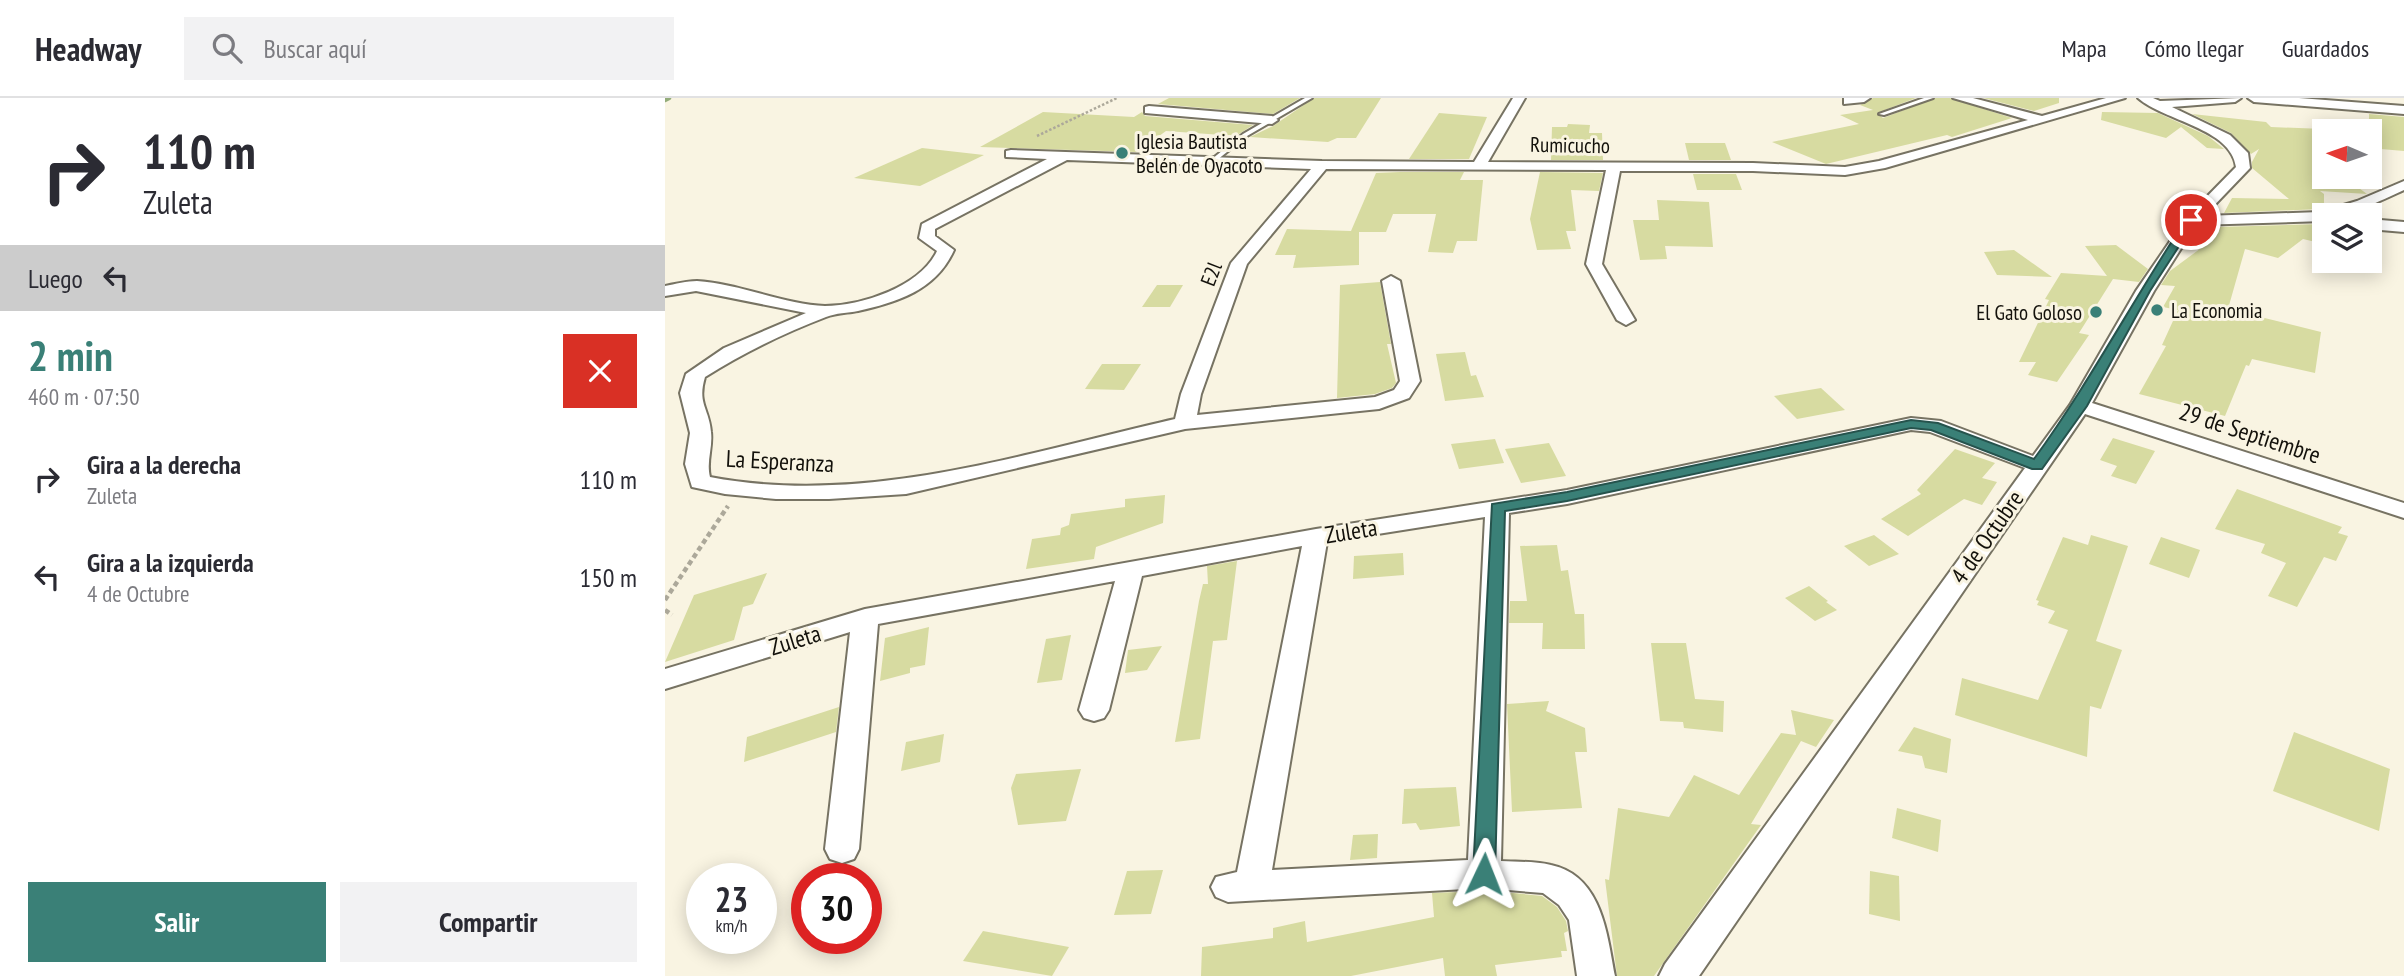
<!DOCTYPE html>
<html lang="es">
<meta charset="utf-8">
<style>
:root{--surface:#fff;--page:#f2f2f3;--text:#2b2b33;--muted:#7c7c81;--line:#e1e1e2;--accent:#3a8077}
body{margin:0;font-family:"PT Sans Narrow",sans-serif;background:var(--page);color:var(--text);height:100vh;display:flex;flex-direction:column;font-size:26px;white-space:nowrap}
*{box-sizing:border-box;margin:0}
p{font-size:23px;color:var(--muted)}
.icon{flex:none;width:38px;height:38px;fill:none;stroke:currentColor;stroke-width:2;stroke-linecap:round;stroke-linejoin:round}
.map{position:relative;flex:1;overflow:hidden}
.sheet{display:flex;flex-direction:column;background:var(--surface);width:665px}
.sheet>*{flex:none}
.guide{background:#fff;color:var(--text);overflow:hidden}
.needle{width:46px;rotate:272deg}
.tools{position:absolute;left:1647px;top:21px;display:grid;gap:14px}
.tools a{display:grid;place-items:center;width:70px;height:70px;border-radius:0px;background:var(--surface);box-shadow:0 4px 18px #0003;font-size:35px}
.speed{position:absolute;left:21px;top:765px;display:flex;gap:14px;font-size:35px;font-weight:700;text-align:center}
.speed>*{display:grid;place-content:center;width:91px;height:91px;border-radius:50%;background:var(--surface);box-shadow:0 4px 18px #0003;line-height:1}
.speed small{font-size:18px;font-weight:400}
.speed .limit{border:10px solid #d22;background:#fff;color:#111}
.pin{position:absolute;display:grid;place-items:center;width:60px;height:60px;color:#fff;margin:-30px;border:4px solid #fff;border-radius:50%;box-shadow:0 2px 7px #0007}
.me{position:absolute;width:77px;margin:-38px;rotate:2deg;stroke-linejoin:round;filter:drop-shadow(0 0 5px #0008)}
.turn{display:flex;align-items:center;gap:24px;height:147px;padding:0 28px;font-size:32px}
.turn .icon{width:91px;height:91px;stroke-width:2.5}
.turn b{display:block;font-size:49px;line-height:60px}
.then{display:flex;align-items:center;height:66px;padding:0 28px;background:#0003;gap:14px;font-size:26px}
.round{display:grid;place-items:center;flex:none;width:74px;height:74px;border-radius:0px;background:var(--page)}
.summary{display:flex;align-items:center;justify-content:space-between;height:119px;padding:0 28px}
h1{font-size:42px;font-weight:600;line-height:52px;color:var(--accent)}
.primary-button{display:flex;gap:14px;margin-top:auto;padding:14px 28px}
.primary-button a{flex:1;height:80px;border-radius:0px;background:var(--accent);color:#fff;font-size:28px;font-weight:600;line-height:80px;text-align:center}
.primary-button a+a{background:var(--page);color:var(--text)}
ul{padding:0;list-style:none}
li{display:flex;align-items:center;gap:21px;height:98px;padding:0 28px}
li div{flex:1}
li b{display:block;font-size:26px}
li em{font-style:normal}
header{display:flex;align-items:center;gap:42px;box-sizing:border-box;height:98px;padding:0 35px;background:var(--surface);border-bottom:2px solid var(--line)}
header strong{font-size:33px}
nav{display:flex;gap:38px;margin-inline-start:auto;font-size:24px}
.search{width:490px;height:63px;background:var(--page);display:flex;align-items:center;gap:18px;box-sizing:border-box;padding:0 24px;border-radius:0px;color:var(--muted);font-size:26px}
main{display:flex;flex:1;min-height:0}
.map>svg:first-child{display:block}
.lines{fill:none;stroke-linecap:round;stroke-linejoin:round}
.stream{stroke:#93ac7a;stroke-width:4.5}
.building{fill:#d7dba1}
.service-casing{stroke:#777363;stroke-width:4}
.minor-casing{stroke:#777363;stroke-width:4}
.path-far1{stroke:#aca89a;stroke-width:2.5;stroke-dasharray:2.5 2;stroke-linecap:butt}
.path{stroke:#aca89a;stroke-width:4.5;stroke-dasharray:5 3.5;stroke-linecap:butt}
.service{fill:#fff;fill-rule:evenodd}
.minor{fill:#fff;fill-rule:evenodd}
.route{fill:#3a8077;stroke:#26534d;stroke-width:2}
.poi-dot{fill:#3a8077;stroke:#f9f4e2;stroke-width:2.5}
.labels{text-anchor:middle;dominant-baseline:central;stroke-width:6;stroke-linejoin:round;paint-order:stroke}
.far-poi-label{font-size:21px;fill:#13110b;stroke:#f9f4e2;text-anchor:start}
.far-street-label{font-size:21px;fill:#13110b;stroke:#f9f4e2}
.street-label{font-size:24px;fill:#13110b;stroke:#f9f4e2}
</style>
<header>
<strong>Headway</strong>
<div class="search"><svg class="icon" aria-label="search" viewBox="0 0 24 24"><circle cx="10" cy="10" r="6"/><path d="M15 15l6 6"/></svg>Buscar aquí</div>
<nav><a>Mapa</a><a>Cómo llegar</a><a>Guardados</a></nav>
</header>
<main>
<section class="sheet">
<div class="guide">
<div class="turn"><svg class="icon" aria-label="right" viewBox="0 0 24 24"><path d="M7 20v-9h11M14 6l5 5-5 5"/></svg><div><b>110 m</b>Zuleta</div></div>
<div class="then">Luego<svg class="icon" aria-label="left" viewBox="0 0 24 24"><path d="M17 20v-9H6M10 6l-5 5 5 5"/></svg></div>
</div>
<div class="summary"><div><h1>2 min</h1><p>460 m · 07:50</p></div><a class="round" style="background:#d93025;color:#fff"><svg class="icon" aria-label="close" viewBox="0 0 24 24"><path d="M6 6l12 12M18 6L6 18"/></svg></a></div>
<ul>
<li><svg class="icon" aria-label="right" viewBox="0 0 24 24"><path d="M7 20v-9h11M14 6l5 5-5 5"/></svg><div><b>Gira a la derecha</b><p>Zuleta</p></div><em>110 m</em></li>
<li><svg class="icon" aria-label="left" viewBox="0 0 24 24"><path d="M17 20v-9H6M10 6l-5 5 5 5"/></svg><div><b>Gira a la izquierda</b><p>4 de Octubre</p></div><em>150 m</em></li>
</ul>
<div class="primary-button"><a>Salir</a><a>Compartir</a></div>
</section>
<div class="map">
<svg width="1739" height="878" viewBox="0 0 1739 878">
<rect width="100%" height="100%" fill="#f9f4e2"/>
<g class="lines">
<path class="stream" d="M 0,2 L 4,0"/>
</g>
<g class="building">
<path d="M 504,0 L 635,0 L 608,16 L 493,6 Z"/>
<path d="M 649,0 L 716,0 L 691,40 L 672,40 L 663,44 L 585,39 L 608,28 Z"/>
<path d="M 1208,0 L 1251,0 L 1212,15 L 1218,20 L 1270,0 L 1285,0 L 1347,20 L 1287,39 L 1282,37 L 1161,66 L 1107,44 L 1194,26 L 1175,17 L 1208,12 L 1195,7 Z"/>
<path d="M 1318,0 L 1394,0 L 1394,5 L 1369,13 Z"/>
<path d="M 378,14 L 469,19 L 477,14 L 480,18 L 588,27 L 571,38 L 501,33 L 472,54 L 315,49 Z"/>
<path d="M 1437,14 L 1493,15 L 1543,38 L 1559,51 L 1542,50 L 1516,29 L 1501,40 L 1436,22 Z"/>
<path d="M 774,15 L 822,19 L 804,61 L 744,61 Z"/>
<path d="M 1527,16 L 1601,24 L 1606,29 L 1659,31 L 1659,79 L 1679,79 L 1702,96 L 1655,93 L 1659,96 L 1659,110 L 1655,111 L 1559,115 L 1567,100 L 1624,101 L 1587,70 L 1587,64 L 1594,51 L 1586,56 L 1566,35 Z"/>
<path d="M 1704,16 L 1739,19 L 1739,53 L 1704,50 Z"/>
<path d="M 903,26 L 925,27 L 924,35 L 937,35 L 938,62 L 886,62 L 887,29 L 902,29 Z"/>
<path d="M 1020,45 L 1060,45 L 1066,62 L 1024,62 Z"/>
<path d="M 257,50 L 319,57 L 255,88 L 189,80 Z"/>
<path d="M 735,74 L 799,74 L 795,82 L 818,82 L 812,143 L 792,143 L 788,155 L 763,154 L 771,116 L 728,116 L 721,134 L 694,134 L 694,167 L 628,170 L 631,157 L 610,157 L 622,131 L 686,133 L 711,75 Z"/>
<path d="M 875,74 L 938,75 L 934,93 L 906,92 L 911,133 L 901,133 L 906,151 L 872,152 L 865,121 Z"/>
<path d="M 1028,76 L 1071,76 L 1077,92 L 1032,92 Z"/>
<path d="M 992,102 L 1044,104 L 1048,149 L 1000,148 L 1002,161 L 975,162 L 968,122 L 994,122 Z"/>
<path d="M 1659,126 L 1659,146 L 1638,141 L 1613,160 L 1580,151 L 1563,211 L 1656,234 L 1650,275 L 1587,261 L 1584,268 L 1581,267 L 1560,318 L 1474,296 L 1501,248 L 1497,247 L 1513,212 L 1498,209 L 1510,188 L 1496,187 L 1505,173 L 1547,142 L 1545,142 L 1552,129 Z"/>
<path d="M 1451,147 L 1483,171 L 1474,184 L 1448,181 L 1414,235 L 1424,237 L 1392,284 L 1363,277 L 1371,264 L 1354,264 L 1384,202 L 1380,201 L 1396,175 L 1442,178 L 1420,148 Z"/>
<path d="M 1349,152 L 1387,179 L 1332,177 L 1319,154 Z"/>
<path d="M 715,184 L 726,246 L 722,246 L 731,285 L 727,290 L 710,296 L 672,300 L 675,187 Z"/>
<path d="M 492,187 L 518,187 L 505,209 L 477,209 Z"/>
<path d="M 800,254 L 806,278 L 811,277 L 819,299 L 780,303 L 771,256 Z"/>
<path d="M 437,266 L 476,266 L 459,292 L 420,291 Z"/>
<path d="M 1156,290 L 1180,312 L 1132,321 L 1109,298 Z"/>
<path d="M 1448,340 L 1490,353 L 1471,386 L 1446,378 L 1452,368 L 1435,362 Z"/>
<path d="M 830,341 L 839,365 L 794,371 L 786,346 Z"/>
<path d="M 884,345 L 901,378 L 856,385 L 840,351 Z"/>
<path d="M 1290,351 L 1330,365 L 1317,380 L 1332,384 L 1317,407 L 1299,401 L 1243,438 L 1216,421 L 1256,396 L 1252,392 Z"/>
<path d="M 1572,391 L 1677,429 L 1673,435 L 1683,438 L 1671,463 L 1659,459 L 1632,509 L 1603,498 L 1621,465 L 1596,455 L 1600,446 L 1550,431 Z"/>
<path d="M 500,397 L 498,425 L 431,449 L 429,461 L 361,471 L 367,441 L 395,437 L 396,430 L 404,427 L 406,416 L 460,409 L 460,401 Z"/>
<path d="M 1209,437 L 1234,456 L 1204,468 L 1179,448 Z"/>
<path d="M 1426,437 L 1463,448 L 1431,543 L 1457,552 L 1436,611 L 1425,608 L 1422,659 L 1290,617 L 1297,580 L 1373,602 L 1403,532 L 1383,525 L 1390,513 L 1372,507 L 1374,503 L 1371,502 L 1398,439 L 1423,447 Z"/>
<path d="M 1496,439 L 1535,452 L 1524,480 L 1484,466 Z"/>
<path d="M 892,447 L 896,473 L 903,472 L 910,516 L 919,516 L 920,551 L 877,551 L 878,525 L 844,525 L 845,503 L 862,503 L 855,448 Z"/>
<path d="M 738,455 L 739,477 L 688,481 L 689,458 Z"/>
<path d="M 572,463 L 562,542 L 548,543 L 535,641 L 510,644 L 534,503 L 538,486 L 543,486 L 542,468 Z"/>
<path d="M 102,475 L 88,506 L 78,509 L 69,542 L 0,564 L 29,497 Z"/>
<path d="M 1144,488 L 1163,503 L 1161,504 L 1172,512 L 1150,523 L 1120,500 Z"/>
<path d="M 264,529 L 260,567 L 245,570 L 245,575 L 215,583 L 220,540 Z"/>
<path d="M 406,537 L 397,582 L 372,585 L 381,541 Z"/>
<path d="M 986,545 L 1021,545 L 1030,601 L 1059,603 L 1058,634 L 1019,630 L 1018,624 L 995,623 Z"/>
<path d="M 497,548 L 482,572 L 460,575 L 463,552 Z"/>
<path d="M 884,603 L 881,613 L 920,630 L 922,654 L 910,654 L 917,710 L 847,714 L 842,606 Z"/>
<path d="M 174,609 L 171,634 L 79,664 L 82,639 Z"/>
<path d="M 1126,612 L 1169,622 L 1151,649 L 1136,643 L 1086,726 L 1096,727 L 989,878 L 952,878 L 940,781 L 944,782 L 953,710 L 1004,719 L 1029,677 L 1074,697 L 1116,635 L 1131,637 Z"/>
<path d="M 1249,629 L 1286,641 L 1282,675 L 1260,670 L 1257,658 L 1233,653 Z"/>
<path d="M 1629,634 L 1725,671 L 1714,733 L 1608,693 Z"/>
<path d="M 279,636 L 275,664 L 236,673 L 241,644 Z"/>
<path d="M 416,671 L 401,723 L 353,727 L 346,690 L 351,676 Z"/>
<path d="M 791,689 L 795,728 L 755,732 L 751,725 L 737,726 L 739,691 Z"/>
<path d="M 1232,710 L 1276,722 L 1273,754 L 1227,740 Z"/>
<path d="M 713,736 L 712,760 L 685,762 L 688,737 Z"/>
<path d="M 498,772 L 486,816 L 449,817 L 462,773 Z"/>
<path d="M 1205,773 L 1234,778 L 1235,823 L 1204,816 Z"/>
<path d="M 819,793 L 822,793 L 823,798 L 848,795 L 877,798 L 892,809 L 901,823 L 903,833 L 899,835 L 902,853 L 896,853 L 897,859 L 830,867 L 832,878 L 780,878 L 778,860 L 686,878 L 536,878 L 537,849 L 608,840 L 608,830 L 640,823 L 642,844 L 769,819 L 767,795 Z"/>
<path d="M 318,833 L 404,849 L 387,878 L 298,863 Z"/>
</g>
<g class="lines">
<defs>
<g id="service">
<path d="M 640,0 L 647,0 L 582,38 L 547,66 L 542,65 L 578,36 Z"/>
<path d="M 1259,0 L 1268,0 L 1219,17 L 1214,16 Z"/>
</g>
<g id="minor">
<path d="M 848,0 L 860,0 L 823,64 L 1088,65 L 1180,69 L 1214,63 L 1363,22 L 1288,0 L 1308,0 L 1377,18 L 1441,0 L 1460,0 L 1220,70 L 1180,77 L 1088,73 L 955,73 L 937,166 L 970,222 L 961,227 L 952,222 L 921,166 L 941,72 L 661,71 L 582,166 L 536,296 L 532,317 L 710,299 L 729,292 L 735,283 L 717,183 L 726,178 L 735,183 L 755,283 L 744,300 L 714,311 L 520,331 L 241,396 L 164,401 L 111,401 L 60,396 L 27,389 L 20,366 L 25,335 L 15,295 L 21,276 L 59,250 L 141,215 L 31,193 L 0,198 L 0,188 C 10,186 22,183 32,183 C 72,185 121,207 160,208 C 197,208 256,188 272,153 L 254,140 L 257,126 L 382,61 L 341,59 L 341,53 L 346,52 L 657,63 L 809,64 ZM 402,62 L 646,71 L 566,165 L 516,296 L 510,321 C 360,355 201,409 45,379 C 41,363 48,350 46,334 C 44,310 32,306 40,279 C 78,255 119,235 161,219 C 171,215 183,215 193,213 C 233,204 271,192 289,152 L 270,138 L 270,131 Z"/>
<path d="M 1179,0 L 1205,0 L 1199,4 L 1179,6 Z"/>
<path d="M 1473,0 L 1488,0 L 1495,3 L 1576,0 L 1570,4 L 1507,9 L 1565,37 L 1583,55 L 1585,70 L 1539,118 L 1655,114 L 1692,103 L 1739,83 L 1739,92 C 1713,104 1688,117 1659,117 L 1659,123 L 1531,127 L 1489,193 L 1427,305 L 1739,405 L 1739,420 L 1420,316 L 1034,878 L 994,878 L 1000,866 L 1360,370 L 1265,334 L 1246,332 L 902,406 L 844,415 L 836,763 C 852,764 870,763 886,767 C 937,778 942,836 950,878 L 912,878 L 904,822 L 894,807 L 878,795 L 819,790 L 563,804 L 551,799 L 546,789 L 551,779 L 572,774 L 637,448 L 477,478 L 444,612 L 439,620 L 429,623 L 419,620 L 414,612 L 450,483 L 213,526 L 194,751 L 189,761 L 177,765 L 165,761 L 160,751 L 185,534 L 0,591 L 0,571 L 200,511 L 651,431 L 902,392 L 1246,320 L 1276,323 L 1368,358 L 1405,307 L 1471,193 L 1521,120 L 1571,69 C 1566,30 1499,23 1473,0 ZM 820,419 L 803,762 L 607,772 L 662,444 Z"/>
<path d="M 1583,0 L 1634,0 L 1739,8 L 1739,16 L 1589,4 Z"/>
<path d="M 484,8 L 607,18 L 613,22 L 607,26 L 480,15 L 480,9 Z"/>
<path d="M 1704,121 L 1739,124 L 1739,134 L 1704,131 Z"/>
</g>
</defs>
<use href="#service" class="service-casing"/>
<use href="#minor" class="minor-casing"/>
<path class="path-far1" d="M 372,38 L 452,0"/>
<g class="path">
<path d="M 0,502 L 63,408"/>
<path d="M 0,512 L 7,517"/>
</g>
<use href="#service" class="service"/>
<use href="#minor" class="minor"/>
</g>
<path class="route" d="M 1522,120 L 1531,122 L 1485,193 L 1422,308 L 1377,371 L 1367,371 L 1266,332 L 1246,330 L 902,403 L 840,413 L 830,776 L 827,783 L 819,786 L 811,783 L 808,776 L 827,406 L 902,394 L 1246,322 L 1273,325 L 1369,361 C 1425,284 1469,200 1522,120 Z"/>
<g class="poi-dot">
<circle cx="457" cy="55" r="7"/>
<circle cx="1492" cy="212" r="7"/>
<circle cx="1431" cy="214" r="7"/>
</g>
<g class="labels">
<g class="far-poi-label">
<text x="471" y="43">Iglesia Bautista<tspan x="471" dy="24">Belén de Oyacoto</tspan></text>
<text x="1506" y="212">La Economia</text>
<text x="1417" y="214" text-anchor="end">El Gato Goloso</text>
</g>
<g class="far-street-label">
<text transform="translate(905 47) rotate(1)">Rumicucho</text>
<text transform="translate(546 176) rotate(-69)">E2l</text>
</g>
<g class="street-label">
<text transform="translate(1585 335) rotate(18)">29 de Septiembre</text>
<text transform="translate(115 363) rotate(3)">La Esperanza</text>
<text transform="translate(686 433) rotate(-9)">Zuleta</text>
<text transform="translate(1322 439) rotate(-55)">4 de Octubre</text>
<text transform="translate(130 542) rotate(-17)">Zuleta</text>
</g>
</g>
</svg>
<div class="tools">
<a><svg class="needle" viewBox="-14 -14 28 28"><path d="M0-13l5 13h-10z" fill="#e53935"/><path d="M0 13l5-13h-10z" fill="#7c7c81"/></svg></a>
<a><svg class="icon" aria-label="layers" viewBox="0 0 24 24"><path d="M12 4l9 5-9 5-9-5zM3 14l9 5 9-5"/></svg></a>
</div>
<div class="speed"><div>23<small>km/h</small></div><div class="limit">30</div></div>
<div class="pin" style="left:1526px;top:122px;background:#d93025"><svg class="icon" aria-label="arrive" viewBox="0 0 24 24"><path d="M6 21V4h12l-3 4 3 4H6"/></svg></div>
<svg class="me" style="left:819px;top:776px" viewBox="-20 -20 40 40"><path d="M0-17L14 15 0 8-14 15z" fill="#3a8077" stroke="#fff" stroke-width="4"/></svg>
</div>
</main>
